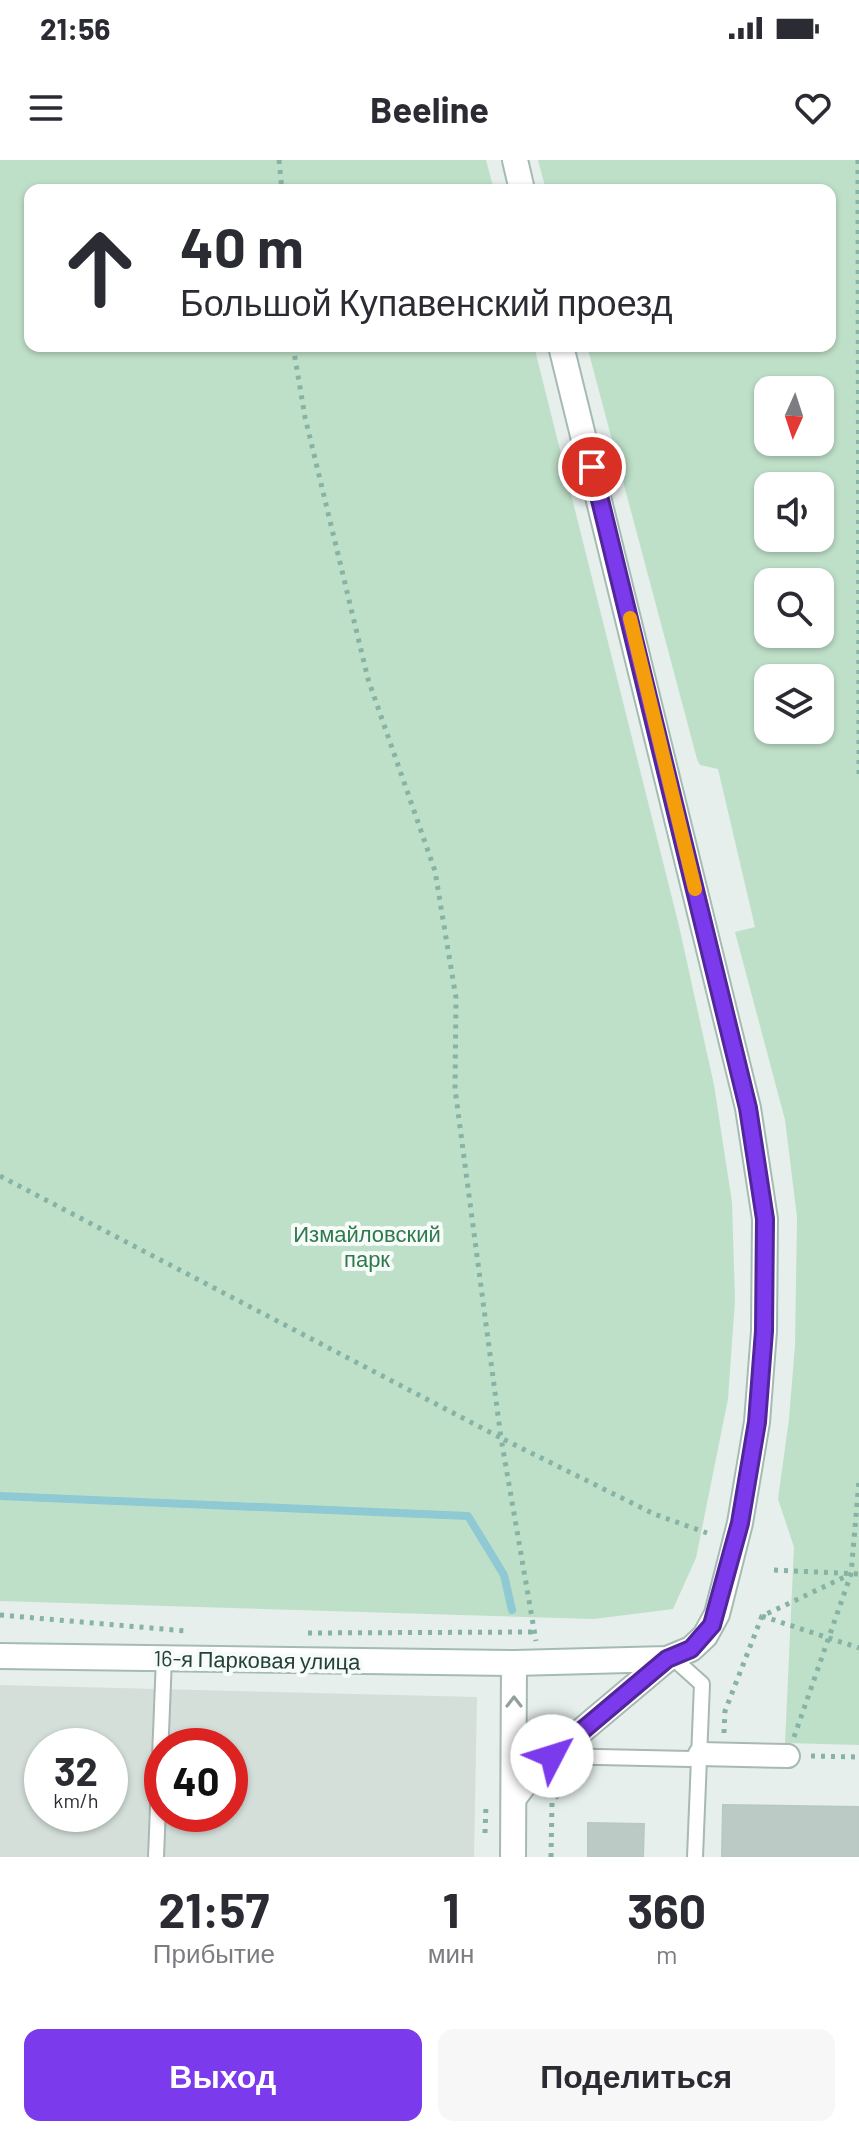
<!DOCTYPE html>
<html lang="ru">
<meta charset="utf-8">
<style>
:root{--surface:#fff;--page:#f7f7f7;--text:#2b2b33;--muted:#7c7c81;--accent:#7c3aed}
body{margin:0;font-family:Barlow,sans-serif;background:var(--page);color:var(--text);height:100vh;display:flex;flex-direction:column;font-size:30px;white-space:nowrap}
*{box-sizing:border-box;margin:0}
p{font-size:26px;color:var(--muted)}
.icon{flex:none;width:44px;height:44px;fill:none;stroke:currentColor;stroke-width:2;stroke-linecap:round;stroke-linejoin:round}
.map{position:relative;height:1697px;overflow:hidden}
.panel{display:flex;flex-direction:column;background:var(--surface);flex:1}
.panel>*{flex:none}
.hud{position:absolute;left:24px;top:24px;width:812px;height:168px;border-radius:16px;box-shadow:0 2px 6px #0004;background:#fff;color:var(--text);overflow:hidden}
.needle{width:52px;rotate:183deg}
.controls{position:absolute;left:754px;top:216px;display:grid;gap:16px}
.controls a{display:grid;place-items:center;width:80px;height:80px;border-radius:16px;background:var(--surface);box-shadow:0 2px 6px #0004;font-size:40px}
.speed{position:absolute;left:24px;top:1568px;display:flex;gap:16px;font-size:40px;font-weight:700;text-align:center}
.speed>*{display:grid;place-content:center;width:104px;height:104px;border-radius:50%;background:var(--surface);box-shadow:0 2px 6px #0004;line-height:1}
.speed small{font-size:20px;font-weight:400}
.speed .limit{border:12px solid #d22;background:#fff;color:#111}
.pin{position:absolute;display:grid;place-items:center;width:68px;height:68px;color:#fff;margin:-34px;border:4px solid #fff;border-radius:50%;box-shadow:0 2px 8px #0007}
.me{position:absolute;width:88px;margin:-44px;rotate:50deg;stroke-linejoin:round;filter:drop-shadow(0 0 6px #0008)}
.turn{display:flex;align-items:center;gap:28px;height:168px;padding:0 24px;font-size:36px}
.turn .icon{width:104px;height:104px;stroke-width:2.5}
.turn b{display:block;font-size:56px;line-height:68px}
.eta{display:flex;justify-content:space-evenly;align-items:center;height:136px;text-align:center}
.eta b{font-size:48px;font-weight:700;line-height:56px}
.primary-button{display:flex;gap:16px;margin-top:auto;padding:16px 24px}
.primary-button a{flex:1;height:92px;border-radius:16px;background:var(--accent);color:#fff;font-size:32px;font-weight:700;line-height:92px;text-align:center}
.primary-button a+a{background:var(--page);color:var(--text)}
.status{display:flex;justify-content:space-between;align-items:center;height:56px;padding:0 40px;background:var(--surface);direction:ltr}
.status svg{height:22px;fill:currentColor}
header{display:flex;justify-content:space-between;align-items:center;height:104px;padding:0 24px;background:var(--surface);font-size:36px;font-weight:700}
.map>svg:first-child{display:block}
.built{fill:#d4dfda;fill-rule:evenodd}
.green{fill:#bfe0c8;fill-rule:evenodd}
.lines{fill:none;stroke-linecap:round;stroke-linejoin:round}
.stream{stroke:#8ec9d4;stroke-width:8}
.building{fill:#bbcac4;stroke:#b8c9c2;stroke-width:2}
.service-casing{stroke:#a8b8b2;stroke-width:18}
.pedestrian-casing{stroke:#a8b8b2;stroke-width:26}
.tertiary-casing{stroke:#a8b8b2;stroke-width:28}
.secondary-casing{stroke:#a4bbb3;stroke-width:28}
.path{stroke:#86b3a5;stroke-width:5;stroke-dasharray:4 6;stroke-linecap:butt}
.service{stroke:#fff;stroke-width:14}
.pedestrian{stroke:#fff;stroke-width:22}
.tertiary{stroke:#fff;stroke-width:24}
.secondary{stroke:#fff;stroke-width:24}
.oneway{stroke:#92a09c}
.route-casing{stroke:#51269a;stroke-width:20}
.route{stroke:#7c3aed;stroke-width:14}
.slow{stroke:#f59e0b;stroke-width:14}
.labels{text-anchor:middle;dominant-baseline:central;stroke-width:8;stroke-linejoin:round;paint-order:stroke}
.park-label{font-size:22px;fill:#2d7a4b;stroke:#f7fbf9}
.street-label{font-size:22px;fill:#24423a;stroke:#f7fbf9}
</style>
<div class="status"><b>21:56</b><svg viewBox="0 0 49 12"><path d="M0 12V9h3v3zM5 12V6h3v6zM10 12V3h3v9zM15 12V0h3v12zM26 1h20v11H26zM47 4h2v5h-2z"/></svg></div>
<header><svg class="icon" aria-label="menu" viewBox="0 0 24 24"><path d="M4 6h16M4 12h16M4 18h16"/></svg>Beeline<svg class="icon" aria-label="heart" viewBox="0 0 24 24"><path d="M12 20l-8-8c-3-5 5-10 8-4 3-6 11-1 8 4z"/></svg></header>
<div class="map">
<svg width="859" height="1697" viewBox="0 0 859 1697">
<rect width="100%" height="100%" fill="#e6efeb"/>
<path class="built" d="M 0,1525 L 477,1537 L 474,1697 L 0,1697 ZM 42,1586 L 110,1586 L 110,1654 L 42,1654 ZM 162,1586 L 230,1586 L 230,1654 L 162,1654 Z"/>
<g class="green">
<path d="M 0,0 L 486,0 L 494,30 L 30,30 L 30,186 L 534,186 L 679,766 L 714,925 L 732,1042 L 735,1140 L 728,1239 L 696,1398 L 673,1449 L 594,1459 L 0,1441 Z"/>
<path d="M 538,0 L 859,0 L 859,1585 L 785,1583 L 794,1387 L 778,1339 L 789,1259 L 795,1185 L 797,1057 L 785,960 L 735,772 L 755,767 L 718,609 L 700,605 L 697,599 L 587,186 L 830,186 L 830,30 L 546,30 ZM 768,230 L 820,230 L 820,282 L 768,282 ZM 768,326 L 820,326 L 820,378 L 768,378 ZM 768,422 L 820,422 L 820,474 L 768,474 ZM 768,518 L 820,518 L 820,570 L 768,570 Z"/>
</g>
<g class="lines">
<path class="stream" d="M 0,1336 L 468,1356 L 504,1415 L 512,1450"/>
</g>
<g class="building">
<path d="M 723,1645 L 859,1647 L 859,1697 L 722,1697 Z"/>
<path d="M 588,1663 L 644,1664 L 643,1697 L 588,1697 Z"/>
</g>
<g class="lines">
<defs>
<g id="service">
<path d="M 673,1498 L 702,1524 L 695,1697"/>
<path d="M 553,1596 L 690,1599 L 700,1594"/>
<path d="M 156,1697 L 164,1498"/>
</g>
<path id="pedestrian" d="M 700,1594 L 788,1596"/>
<g id="tertiary">
<path d="M 514,1638 L 536,1609 L 667,1499"/>
<path d="M 513,1697 L 514,1503"/>
</g>
<g id="secondary">
<path d="M 515,0 L 522,30"/>
<path d="M 0,1496 L 514,1503 L 667,1499 L 691,1489 L 705,1476 L 717,1454 L 740,1363 L 757,1262 L 764,1171 L 765,1059 L 748,948 L 561,186"/>
</g>
</defs>
<use href="#service" class="service-casing"/>
<use href="#pedestrian" class="pedestrian-casing"/>
<use href="#tertiary" class="tertiary-casing"/>
<use href="#secondary" class="secondary-casing"/>
<g class="path">
<path d="M 279,0 L 282,30"/>
<path d="M 858,0 L 859,614"/>
<path d="M 293,186 L 305,257 L 368,519 L 435,711 L 456,838 L 455,929 L 501,1278 L 654,1354 L 707,1373"/>
<path d="M 0,1016 L 501,1278 L 536,1481"/>
<path d="M 774,1410 L 859,1414"/>
<path d="M 0,1455 L 186,1471"/>
<path d="M 762,1456 L 859,1488"/>
<path d="M 308,1473 L 535,1472"/>
<path d="M 724,1573 L 725,1551 L 762,1456 L 851,1414"/>
<path d="M 794,1577 L 851,1414 L 859,1321"/>
<path d="M 811,1596 L 859,1597"/>
<path d="M 485,1673 L 486,1644"/>
<path d="M 551,1697 L 552,1642 L 576,1614"/>
</g>
<use href="#service" class="service"/>
<use href="#pedestrian" class="pedestrian"/>
<use href="#tertiary" class="tertiary"/>
<use href="#secondary" class="secondary"/>
</g>
<defs><path id="oneway-chevron" d="M-2-3.5L2.5 0L-2 3.5" fill="none" stroke-width="1.6" stroke-linecap="round" stroke-linejoin="round" transform="scale(2)"/></defs>
<use class="oneway" href="#oneway-chevron" transform="translate(514 1542) rotate(-90)"/>
<g class="lines">
<defs>
<path id="route" d="M 552,1596 L 667,1499 L 691,1489 L 712,1465 L 740,1363 L 757,1262 L 764,1171 L 765,1059 L 748,948 L 592,307"/>
</defs>
<use href="#route" class="route-casing"/>
<use href="#route" class="route"/>
<path class="slow" d="M 630,458 L 695,729"/>
</g>
<g class="labels">
<g class="park-label">
<text x="367" y="1073">Измайловский<tspan x="367" dy="25">парк</tspan></text>
</g>
<g class="street-label">
<text transform="translate(257 1499) rotate(1)">16-я Парковая улица</text>
</g>
</g>
</svg>
<div class="controls">
<a><svg class="needle" viewBox="-14 -14 28 28"><path d="M0-13l5 13h-10z" fill="#e53935"/><path d="M0 13l5-13h-10z" fill="#7c7c81"/></svg></a>
<a><svg class="icon" aria-label="sound" viewBox="0 0 24 24"><path d="M4 9h4l5-4v14l-5-4H4zM17 9q2 3 0 6"/></svg></a>
<a><svg class="icon" aria-label="search" viewBox="0 0 24 24"><circle cx="10" cy="10" r="6"/><path d="M15 15l6 6"/></svg></a>
<a><svg class="icon" aria-label="layers" viewBox="0 0 24 24"><path d="M12 4l9 5-9 5-9-5zM3 14l9 5 9-5"/></svg></a>
</div>
<div class="speed"><div>32<small>km/h</small></div><div class="limit">40</div></div>
<div class="pin" style="left:592px;top:307px;background:#d93025"><svg class="icon" aria-label="arrive" viewBox="0 0 24 24"><path d="M6 21V4h12l-3 4 3 4H6"/></svg></div>
<svg class="me" style="left:552px;top:1596px" viewBox="-20 -20 40 40"><circle r="19" fill="#fff"/><path d="M0-13L10 11 0 6-10 11z" fill="#7c3aed"/></svg>
<div class="hud">
<div class="turn"><svg class="icon" aria-label="ahead" viewBox="0 0 24 24"><path d="M12 20V5M6 11l6-6 6 6"/></svg><div><b>40 m</b>Большой Купавенский проезд</div></div>
</div>
</div>
<section class="panel">
<div class="eta">
<div><b>21:57</b><p>Прибытие</p></div>
<div><b>1</b><p>мин</p></div>
<div><b>360</b><p>m</p></div>
</div>
<div class="primary-button"><a>Выход</a><a>Поделиться</a></div>
</section>
